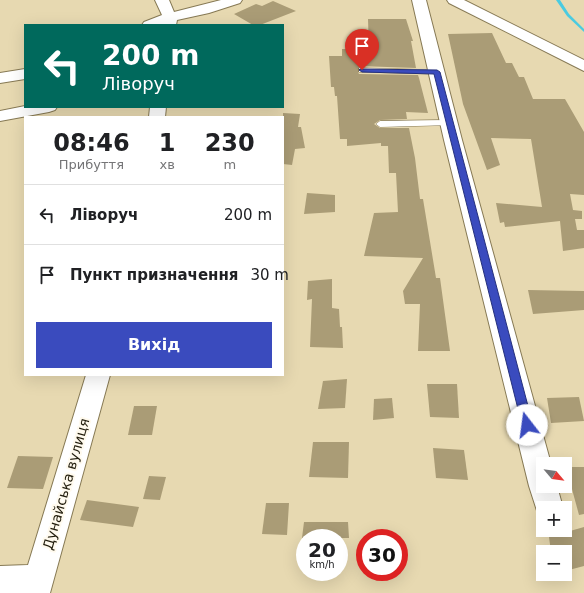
<!DOCTYPE html>
<html lang="uk">
<meta charset="utf-8">
<style>
:root{--surface:#fff;--page:#f6f6f6;--text:#202124;--muted:#757577;--line:#e0e0e0;--accent:#3a4bbe}
body{margin:0;font-family:"DejaVu Sans",sans-serif;background:var(--page);color:var(--text);height:100vh;display:flex;flex-direction:column;font-size:15px;white-space:nowrap}
*{box-sizing:border-box;margin:0}
p{font-size:13px;color:var(--muted)}
.icon{flex:none;width:22px;height:22px;fill:none;stroke:currentColor;stroke-width:2;stroke-linecap:round;stroke-linejoin:round}
.map{position:relative;flex:1;overflow:hidden}
.details{position:absolute;left:24px;top:116px;width:260px;height:260px;display:flex;flex-direction:column;background:var(--surface);border-radius:0px;box-shadow:0 4px 16px #0002}
.details>*{flex:none}
.hud{position:absolute;left:24px;top:24px;width:260px;height:84px;border-radius:0px;box-shadow:0 4px 16px #0002;background:#00695c;color:#fff;overflow:hidden}
.needle{width:26px;rotate:119deg}
.fabs{position:absolute;left:536px;top:457px;display:grid;gap:8px}
.fabs a{display:grid;place-items:center;width:36px;height:36px;border-radius:0px;background:var(--surface);box-shadow:0 4px 16px #0002;font-size:20px}
.speed{position:absolute;left:296px;top:529px;display:flex;gap:8px;font-size:20px;font-weight:700;text-align:center}
.speed>*{display:grid;place-content:center;width:52px;height:52px;border-radius:50%;background:var(--surface);box-shadow:0 4px 16px #0002;line-height:1}
.speed small{font-size:10px;font-weight:400}
.speed .limit{border:6px solid #d22;background:#fff;color:#111}
.pin{position:absolute;display:grid;place-items:center;width:34px;height:34px;color:#fff;margin:-41px -17px;border-radius:50% 50% 50% 0;rotate:-45deg;box-shadow:0 0 4px #0007}
.pin .icon{rotate:45deg}
.me{position:absolute;width:44px;margin:-22px;rotate:345deg;stroke-linejoin:round;filter:drop-shadow(0 0 3px #0008)}
.turn{display:flex;align-items:center;gap:14px;height:84px;padding:0 12px;font-size:18px}
.turn .icon{width:52px;height:52px;stroke-width:2.5}
.turn b{display:block;font-size:28px;line-height:34px}
.eta{display:flex;justify-content:space-evenly;align-items:center;height:68px;text-align:center}
.eta b{font-size:24px;font-weight:700;line-height:28px}
.action{display:flex;gap:8px;margin-top:auto;padding:8px 12px}
.action a{flex:1;height:46px;border-radius:0px;background:var(--accent);color:#fff;font-size:16px;font-weight:700;line-height:46px;text-align:center}
ul{padding:0;list-style:none}
li{display:flex;align-items:center;gap:12px;height:60px;padding:0 12px;border-top:1px solid var(--line)}
li div{flex:1}
li b{display:block;font-size:15px}
li em{font-style:normal}
.map>svg:first-child{display:block}
.lines{fill:none;stroke-linecap:round;stroke-linejoin:round}
.stream{fill:#4acbe1;fill-rule:evenodd}
.building{fill:#aa9c76}
.lane-casing{stroke:#867954;stroke-width:1}
.street-casing{stroke:#867954;stroke-width:2}
.lane{fill:#fff;fill-rule:evenodd}
.street{fill:#fff;fill-rule:evenodd}
.route{fill:#3a4bbe;stroke:#26317c}
.labels{text-anchor:middle;dominant-baseline:central;stroke-width:4;stroke-linejoin:round;paint-order:stroke}
.near-street-label{font-size:14px;fill:#221d0d;stroke:#fffaee}
</style>
<div class="map">
<svg width="584" height="593" viewBox="0 0 584 593">
<rect width="100%" height="100%" fill="#e7d9b1"/>
<g class="lines">
<path class="stream" d="M 556,0 L 560,0 L 569,14 L 584,29 L 584,32 L 567,16 Z"/>
</g>
<g class="building">
<path d="M 273,1 L 296,11 L 260,25 L 253,25 L 234,14 L 256,4 L 262,6 Z"/>
<path d="M 368,19 L 406,19 L 413,41 L 411,41 L 416,68 L 359,66 L 358,72 L 359,74 L 418,75 L 419,78 L 428,113 L 406,112 L 407,119 L 380,120 L 374,124 L 380,128 L 409,128 L 415,158 L 420,199 L 423,199 L 436,278 L 440,278 L 450,351 L 418,351 L 420,304 L 405,304 L 403,291 L 423,258 L 364,256 L 374,213 L 398,212 L 396,173 L 389,173 L 388,146 L 381,146 L 381,143 L 347,146 L 347,139 L 340,139 L 337,96 L 335,96 L 334,87 L 331,87 L 329,56 L 342,56 L 342,49 L 369,50 Z"/>
<path d="M 492,33 L 506,63 L 512,63 L 519,77 L 524,77 L 533,99 L 565,99 L 584,132 L 584,195 L 570,194 L 573,210 L 582,211 L 582,219 L 575,219 L 577,230 L 584,230 L 584,248 L 563,251 L 560,221 L 505,227 L 504,222 L 500,223 L 496,203 L 542,207 L 531,139 L 491,138 L 500,165 L 487,170 L 463,104 L 448,34 Z"/>
<path d="M 283,113 L 300,114 L 298,127 L 301,127 L 305,148 L 295,149 L 292,165 L 283,164 Z"/>
<path d="M 307,193 L 335,195 L 335,212 L 304,214 Z"/>
<path d="M 332,279 L 332,308 L 339,309 L 340,327 L 342,327 L 343,348 L 310,347 L 312,299 L 307,300 L 308,281 Z"/>
<path d="M 528,290 L 584,291 L 584,310 L 533,314 Z"/>
<path d="M 347,379 L 345,408 L 318,409 L 323,381 Z"/>
<path d="M 427,384 L 457,384 L 459,418 L 430,417 Z"/>
<path d="M 579,397 L 584,421 L 551,423 L 547,398 Z"/>
<path d="M 392,398 L 394,418 L 373,420 L 374,399 Z"/>
<path d="M 134,406 L 157,406 L 152,435 L 128,435 Z"/>
<path d="M 313,442 L 349,442 L 348,478 L 309,477 Z"/>
<path d="M 433,448 L 464,450 L 468,480 L 436,478 Z"/>
<path d="M 18,456 L 53,457 L 43,489 L 7,488 Z"/>
<path d="M 566,467 L 584,467 L 584,514 L 579,515 Z"/>
<path d="M 149,476 L 166,477 L 160,500 L 143,499 Z"/>
<path d="M 87,500 L 139,507 L 133,527 L 80,520 Z"/>
<path d="M 266,503 L 289,503 L 287,535 L 262,534 Z"/>
<path d="M 304,522 L 348,522 L 349,538 L 302,538 Z"/>
<path d="M 584,527 L 584,566 L 565,571 L 565,552 L 551,552 L 549,537 Z"/>
</g>
<g class="lines">
<defs>
<g id="lane">
<path d="M 359,68 L 437,70 L 441,72 L 437,74 L 362,72 L 359,72 Z"/>
<path d="M 449,120 L 453,123 L 452,125 L 380,127 L 376,124 L 380,121 Z"/>
</g>
<g id="street">
<path d="M 155,0 L 169,0 L 174,12 L 221,0 L 242,0 L 240,3 L 209,13 L 177,20 L 176,25 L 142,25 L 144,22 L 162,15 Z"/>
<path d="M 412,0 L 426,0 L 462,140 L 551,464 L 543,464 L 543,486 L 557,486 L 563,508 L 543,508 L 543,519 L 539,517 L 529,486 L 444,140 Z"/>
<path d="M 447,0 L 464,0 L 584,60 L 584,71 L 449,3 Z"/>
<path d="M 25,69 L 25,79 L 0,83 L 0,73 Z"/>
<path d="M 25,106 L 25,107 L 57,107 L 55,110 L 49,112 L 0,121 L 0,111 Z"/>
<path d="M 150,107 L 166,107 L 165,117 L 149,117 Z"/>
<path d="M 86,375 L 110,375 L 50,593 L 0,593 L 0,566 L 28,565 Z"/>
</g>
</defs>
<use href="#lane" class="lane-casing"/>
<use href="#street" class="street-casing"/>
<use href="#lane" class="lane"/>
<use href="#street" class="street"/>
</g>
<path class="route" d="M 360,69 L 437,70 L 440,72 L 533,425 L 531,428 L 524,428 L 522,425 L 434,74 L 362,72 L 359,70 Z"/>
<g class="labels">
<g class="near-street-label">
<text transform="translate(66 484) rotate(-74)">Дунайська вулиця</text>
</g>
</g>
</svg>
<div class="fabs">
<a><svg class="needle" viewBox="-14 -14 28 28"><path d="M0-13l5 13h-10z" fill="#e53935"/><path d="M0 13l5-13h-10z" fill="#757577"/></svg></a>
<a>+</a>
<a>−</a>
</div>
<div class="speed"><div>20<small>km/h</small></div><div class="limit">30</div></div>
<div class="pin" style="left:362px;top:70px;background:#d93025"><svg class="icon" aria-label="arrive" viewBox="0 0 24 24"><path d="M6 21V4h12l-3 4 3 4H6"/></svg></div>
<svg class="me" style="left:527px;top:425px" viewBox="-20 -20 40 40"><circle r="19" fill="#fff"/><path d="M0-13L10 11 0 6-10 11z" fill="#3a4bbe"/></svg>
<div class="hud">
<div class="turn"><svg class="icon" aria-label="left" viewBox="0 0 24 24"><path d="M17 20v-9H6M10 6l-5 5 5 5"/></svg><div><b>200 m</b>Ліворуч</div></div>
</div>
<section class="details">
<div class="eta">
<div><b>08:46</b><p>Прибуття</p></div>
<div><b>1</b><p>хв</p></div>
<div><b>230</b><p>m</p></div>
</div>
<ul>
<li><svg class="icon" aria-label="left" viewBox="0 0 24 24"><path d="M17 20v-9H6M10 6l-5 5 5 5"/></svg><div><b>Ліворуч</b></div><em>200 m</em></li>
<li><svg class="icon" aria-label="arrive" viewBox="0 0 24 24"><path d="M6 21V4h12l-3 4 3 4H6"/></svg><div><b>Пункт призначення</b></div><em>30 m</em></li>
</ul>
<div class="action"><a>Вихід</a></div>
</section>
</div>
